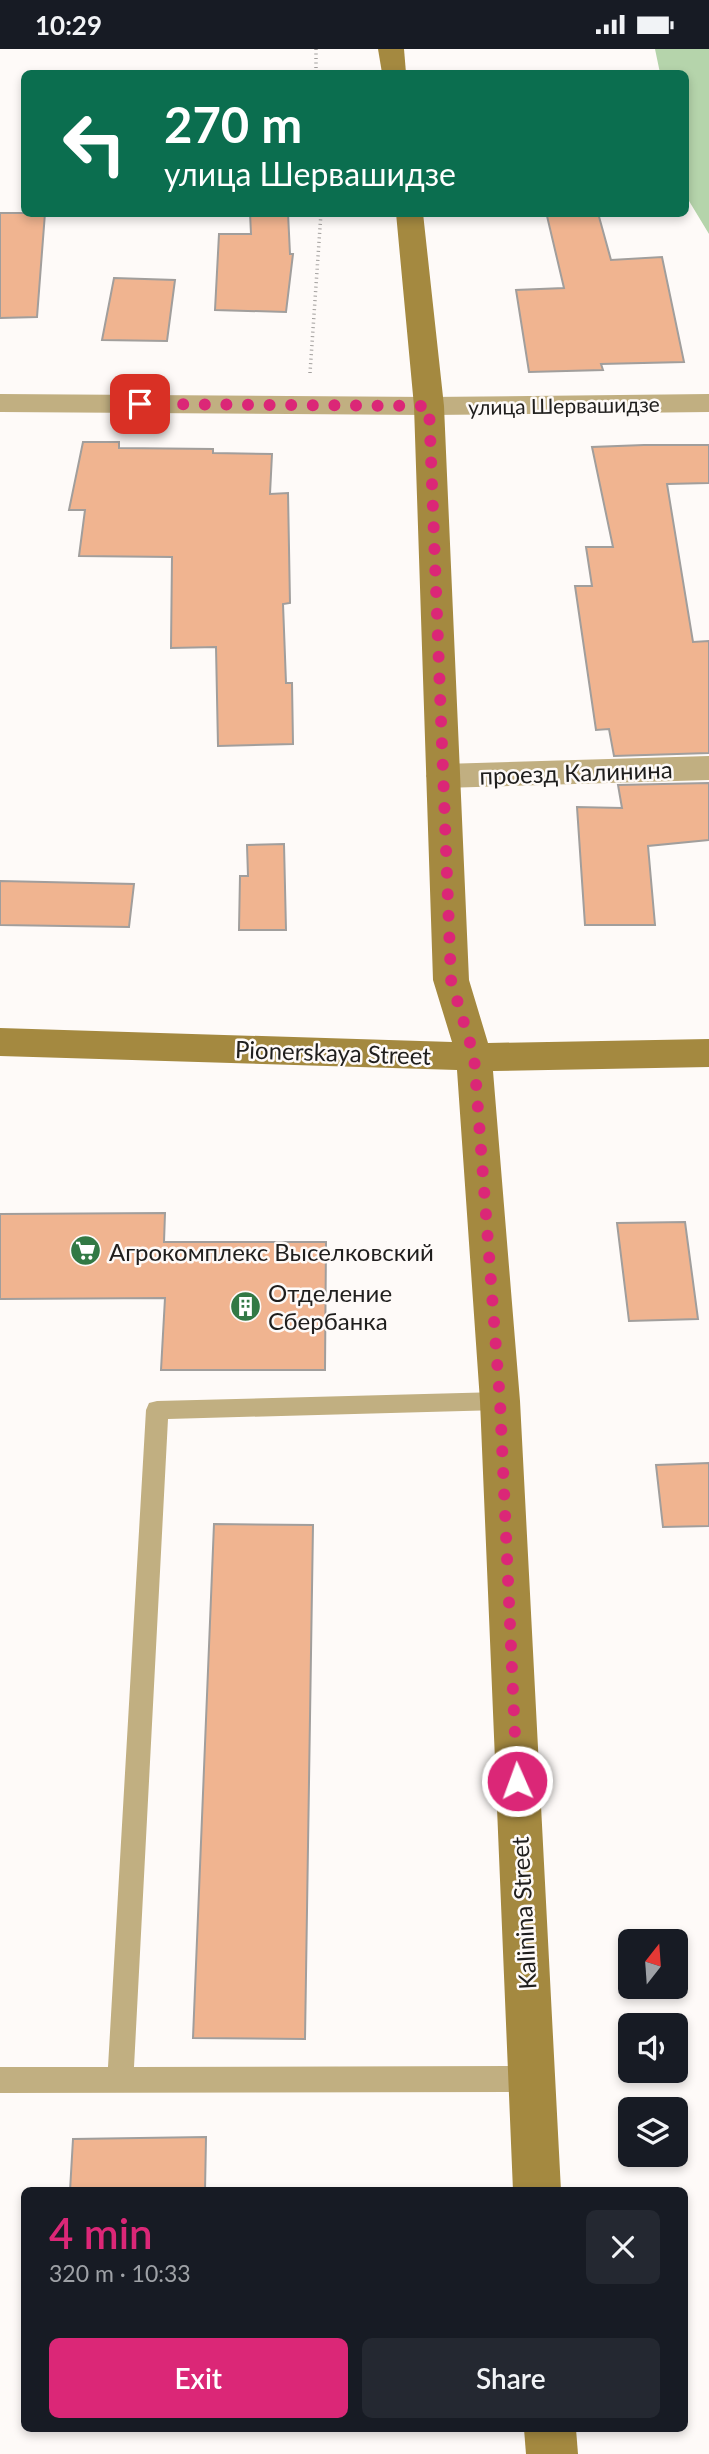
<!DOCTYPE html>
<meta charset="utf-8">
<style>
:root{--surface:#171b24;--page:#242831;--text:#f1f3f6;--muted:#9ea1a6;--accent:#db2777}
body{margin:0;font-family:Lato,sans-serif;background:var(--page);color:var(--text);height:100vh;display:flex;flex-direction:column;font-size:26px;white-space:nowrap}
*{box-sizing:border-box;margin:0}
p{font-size:23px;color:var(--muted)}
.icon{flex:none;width:38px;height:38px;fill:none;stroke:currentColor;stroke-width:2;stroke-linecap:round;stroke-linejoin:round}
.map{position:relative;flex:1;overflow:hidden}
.drawer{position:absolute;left:21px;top:2138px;width:667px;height:245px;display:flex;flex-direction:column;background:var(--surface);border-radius:10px;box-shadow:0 4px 10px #0003}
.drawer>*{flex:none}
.hud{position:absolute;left:21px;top:21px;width:668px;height:147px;border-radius:10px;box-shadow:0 4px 10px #0003;background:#0b6e4f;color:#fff;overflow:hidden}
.needle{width:46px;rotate:17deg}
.buttons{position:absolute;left:618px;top:1880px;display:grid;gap:14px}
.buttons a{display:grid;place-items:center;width:70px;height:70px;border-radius:10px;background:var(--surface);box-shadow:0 4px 10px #0003;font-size:35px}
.pin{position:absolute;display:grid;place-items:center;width:60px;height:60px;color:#fff;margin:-30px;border-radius:14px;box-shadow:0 4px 10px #0006}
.me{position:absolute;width:77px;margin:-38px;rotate:358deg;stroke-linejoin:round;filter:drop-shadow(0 0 5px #0008)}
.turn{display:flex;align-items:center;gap:24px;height:147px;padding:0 28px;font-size:32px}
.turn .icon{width:91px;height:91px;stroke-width:2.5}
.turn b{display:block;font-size:49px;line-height:60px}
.round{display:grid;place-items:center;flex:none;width:74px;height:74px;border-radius:10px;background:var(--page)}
.summary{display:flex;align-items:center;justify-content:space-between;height:119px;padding:0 28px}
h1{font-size:42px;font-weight:600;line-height:52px;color:var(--accent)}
.primary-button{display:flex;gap:14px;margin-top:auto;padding:14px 28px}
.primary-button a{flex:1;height:80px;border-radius:10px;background:var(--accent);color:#fff;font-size:28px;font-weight:600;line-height:80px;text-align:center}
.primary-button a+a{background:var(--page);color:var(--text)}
.status{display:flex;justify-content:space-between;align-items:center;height:49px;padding:0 35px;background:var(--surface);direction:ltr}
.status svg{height:19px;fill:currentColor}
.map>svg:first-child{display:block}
.green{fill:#b5d4ab}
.building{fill:#f0b490;stroke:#a19e9c;stroke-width:2}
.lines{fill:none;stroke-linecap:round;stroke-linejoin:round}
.path{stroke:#a29f9d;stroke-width:3.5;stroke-dasharray:1 3.5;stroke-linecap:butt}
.lane{fill:#c1af81;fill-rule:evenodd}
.street{fill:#c1af81;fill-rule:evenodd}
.secondary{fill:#a48940;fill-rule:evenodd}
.route{stroke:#db2777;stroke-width:12;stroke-dasharray:0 21.6}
.labels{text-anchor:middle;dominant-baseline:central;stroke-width:5;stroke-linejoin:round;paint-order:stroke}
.far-street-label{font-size:21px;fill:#1f1e1d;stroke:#fefaf8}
.street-label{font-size:24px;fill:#1f1e1d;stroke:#fefaf8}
.poi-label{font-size:24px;fill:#1f1e1d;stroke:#fefaf8;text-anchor:start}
</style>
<div class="status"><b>10:29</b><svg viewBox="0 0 49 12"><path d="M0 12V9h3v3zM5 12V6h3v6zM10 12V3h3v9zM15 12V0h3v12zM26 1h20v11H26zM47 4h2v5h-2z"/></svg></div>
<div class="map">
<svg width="709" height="2405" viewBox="0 0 709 2405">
<rect width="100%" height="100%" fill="#fefaf8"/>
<path class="green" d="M 655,0 L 709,0 L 709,185 L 686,147 L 686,24 L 660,24 Z"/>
<g class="building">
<path d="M 0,164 L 45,164 L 37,268 L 0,269 Z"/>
<path d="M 250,164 L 288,164 L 290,205 L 293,205 L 286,263 L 215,261 L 219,185 L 251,185 Z"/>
<path d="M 598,164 L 611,211 L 662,208 L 684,313 L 601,315 L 603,321 L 529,323 L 516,241 L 564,239 L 547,167 Z"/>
<path d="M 114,229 L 175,231 L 167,292 L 102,291 Z"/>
<path d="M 83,393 L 119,393 L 119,399 L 213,400 L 213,404 L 272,405 L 270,445 L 288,444 L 290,554 L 283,555 L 286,634 L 292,634 L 293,695 L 218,697 L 216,598 L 171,599 L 172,508 L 79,507 L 85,461 L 69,461 Z"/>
<path d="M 644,396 L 709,396 L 709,434 L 667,435 L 693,593 L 709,592 L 709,704 L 614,707 L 609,680 L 596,681 L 575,537 L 592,537 L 586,498 L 613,498 L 592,398 Z"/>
<path d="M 709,734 L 709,791 L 648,797 L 655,876 L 585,876 L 577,758 L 622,759 L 618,736 Z"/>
<path d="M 284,795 L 286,881 L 239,881 L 240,827 L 248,827 L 247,796 Z"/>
<path d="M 0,832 L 134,835 L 129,878 L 0,876 Z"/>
<path d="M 165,1164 L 164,1193 L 326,1193 L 325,1321 L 161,1321 L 165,1249 L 0,1250 L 0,1165 Z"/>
<path d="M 685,1173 L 698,1270 L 629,1272 L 617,1174 Z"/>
<path d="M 709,1414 L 709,1477 L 663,1478 L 656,1416 Z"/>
<path d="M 214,1475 L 313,1476 L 305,1990 L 193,1989 Z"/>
<path d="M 206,2088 L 205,2142 L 70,2142 L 73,2090 Z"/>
</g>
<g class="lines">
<g class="path">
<path d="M 316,0 L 316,24"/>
<path d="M 310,324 L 321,164"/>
</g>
<path class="lane" d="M 500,1343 L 508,1345 L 511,1352 L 508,1359 L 500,1361 L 168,1370 L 134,2018 L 531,2017 L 540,2021 L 544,2030 L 540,2039 L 531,2043 L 0,2044 L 0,2018 L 108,2018 L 146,1361 L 149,1354 L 157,1352 Z"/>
<g class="street">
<path d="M 0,345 L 429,348 L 709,345 L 709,363 L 429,366 L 0,363 Z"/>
<path d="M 709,707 L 709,731 L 443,739 L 431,735 L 426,727 L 431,719 L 443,715 Z"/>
</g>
<g class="secondary">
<path d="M 378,0 L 404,0 L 406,24 L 382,24 Z"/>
<path d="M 396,164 L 423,164 L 444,357 L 469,931 L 488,994 L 709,990 L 709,1018 L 493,1022 L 520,1352 L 561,2142 L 513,2142 L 480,1352 L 457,1021 L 0,1007 L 0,979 L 452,993 L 433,931 L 414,357 Z"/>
<path d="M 524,2380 L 576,2380 L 578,2405 L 526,2405 Z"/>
</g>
</g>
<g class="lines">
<path class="route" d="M 140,355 L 429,357 L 451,931 L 474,1007 L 500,1352 L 517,1732"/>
</g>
<defs>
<symbol id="supermarket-disc" viewBox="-11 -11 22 22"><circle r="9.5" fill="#327945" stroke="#fefaf8"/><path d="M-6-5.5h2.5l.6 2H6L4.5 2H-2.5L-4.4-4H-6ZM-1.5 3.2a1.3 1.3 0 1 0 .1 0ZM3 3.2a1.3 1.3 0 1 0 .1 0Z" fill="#fff"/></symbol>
<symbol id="building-disc" viewBox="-11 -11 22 22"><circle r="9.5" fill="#327945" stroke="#fefaf8"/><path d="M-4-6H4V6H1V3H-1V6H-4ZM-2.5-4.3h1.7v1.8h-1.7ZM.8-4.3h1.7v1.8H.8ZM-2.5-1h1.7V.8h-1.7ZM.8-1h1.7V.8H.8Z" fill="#fff"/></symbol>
</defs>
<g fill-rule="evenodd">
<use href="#supermarket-disc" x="68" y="1184" width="35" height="35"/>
<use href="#building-disc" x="228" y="1240" width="35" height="35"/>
</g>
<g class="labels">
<g class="far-street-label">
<text transform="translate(564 356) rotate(-1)">улица Шервашидзе</text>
</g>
<g class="street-label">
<text transform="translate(576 723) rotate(-2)">проезд Калинина</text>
<text transform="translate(333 1003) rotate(2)">Pionerskaya Street</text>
<text transform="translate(523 1864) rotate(-93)">Kalinina Street</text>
</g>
<g class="poi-label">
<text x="109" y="1202">Агрокомплекс Выселковский</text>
<text x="268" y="1243">Отделение<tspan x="268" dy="28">Сбербанка</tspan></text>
</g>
</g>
</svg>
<div class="buttons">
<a><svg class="needle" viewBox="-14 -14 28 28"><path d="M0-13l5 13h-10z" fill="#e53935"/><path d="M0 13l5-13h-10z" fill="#9ea1a6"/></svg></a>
<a><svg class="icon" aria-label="sound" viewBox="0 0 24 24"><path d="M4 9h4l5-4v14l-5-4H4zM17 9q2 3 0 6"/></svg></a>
<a><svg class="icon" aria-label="layers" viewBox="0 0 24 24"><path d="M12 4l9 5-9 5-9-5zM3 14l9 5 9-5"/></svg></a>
</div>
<div class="pin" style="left:140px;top:355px;background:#d93025"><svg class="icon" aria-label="arrive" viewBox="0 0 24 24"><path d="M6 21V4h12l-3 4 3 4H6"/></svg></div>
<svg class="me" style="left:517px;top:1732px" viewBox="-20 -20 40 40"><circle r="17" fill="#db2777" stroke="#fff" stroke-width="3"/><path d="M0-11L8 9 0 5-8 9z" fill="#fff"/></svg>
<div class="hud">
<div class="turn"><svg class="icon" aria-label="left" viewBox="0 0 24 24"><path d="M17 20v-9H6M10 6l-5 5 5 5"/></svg><div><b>270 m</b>улица Шервашидзе</div></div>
</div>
<section class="drawer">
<div class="summary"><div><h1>4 min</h1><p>320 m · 10:33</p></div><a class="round"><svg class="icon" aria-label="close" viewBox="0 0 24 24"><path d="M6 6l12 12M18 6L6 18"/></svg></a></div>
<div class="primary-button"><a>Exit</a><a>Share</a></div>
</section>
</div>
